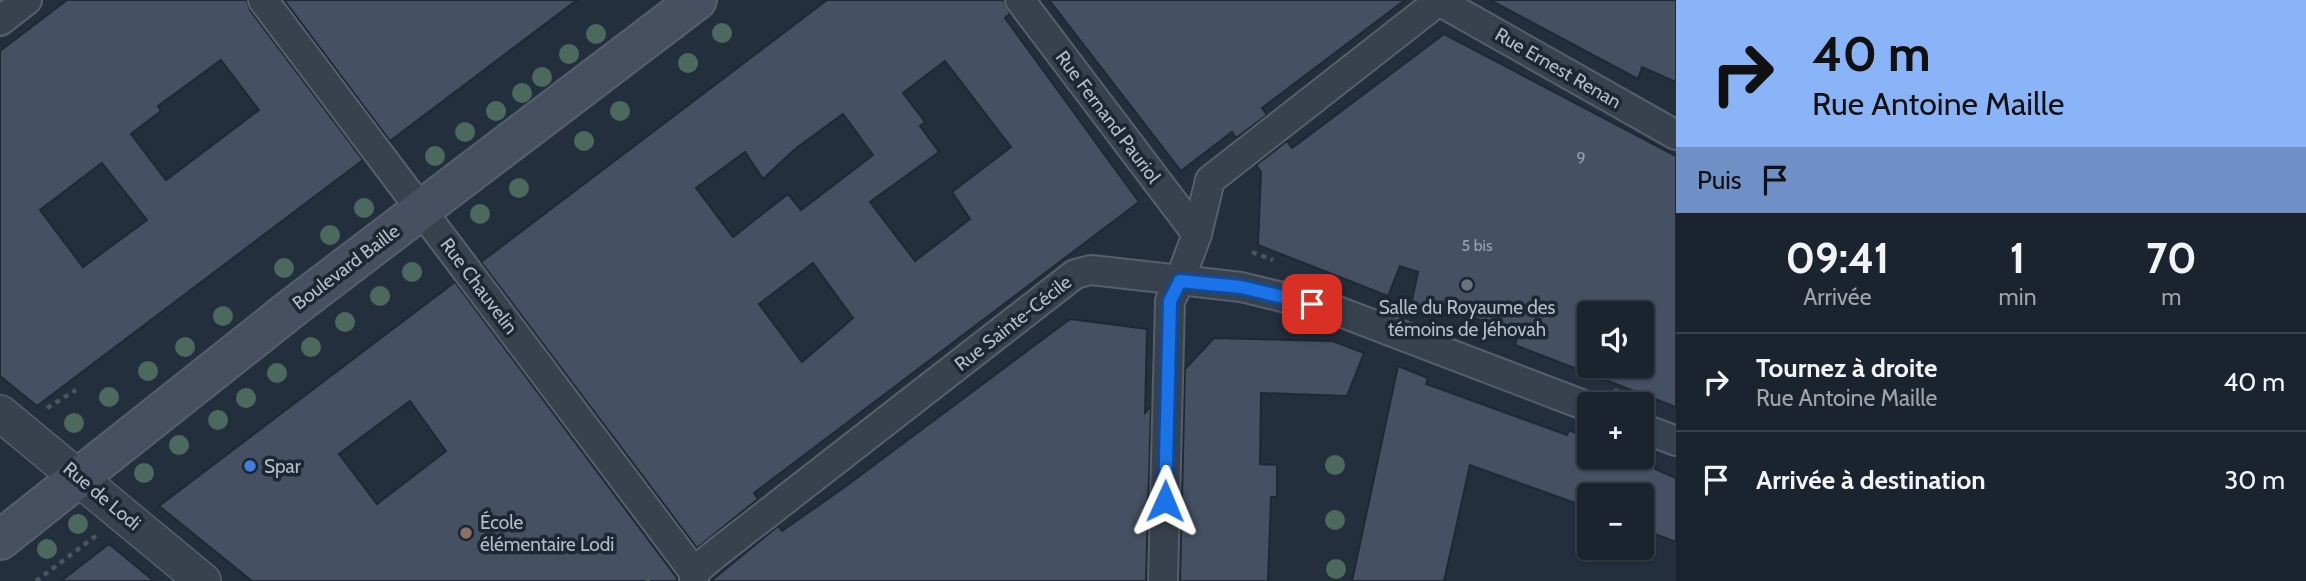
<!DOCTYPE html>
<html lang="fr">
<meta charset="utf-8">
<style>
:root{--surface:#1b232e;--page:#282f3a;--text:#f1f3f6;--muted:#a0a4aa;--line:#39404a}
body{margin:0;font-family:Cabin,sans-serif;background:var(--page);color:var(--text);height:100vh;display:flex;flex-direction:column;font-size:26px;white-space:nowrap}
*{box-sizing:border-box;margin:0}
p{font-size:23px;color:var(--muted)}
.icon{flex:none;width:38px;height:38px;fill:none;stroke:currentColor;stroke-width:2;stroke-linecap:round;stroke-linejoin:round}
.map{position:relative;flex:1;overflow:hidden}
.details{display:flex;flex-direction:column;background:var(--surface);width:630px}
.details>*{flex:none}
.guide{background:#8ab4f8;color:#111;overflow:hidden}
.buttons{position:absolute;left:1577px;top:301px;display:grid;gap:14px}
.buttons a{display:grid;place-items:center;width:77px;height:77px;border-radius:7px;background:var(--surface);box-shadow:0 2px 5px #0004,0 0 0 2px var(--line);font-size:35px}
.pin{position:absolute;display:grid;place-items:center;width:60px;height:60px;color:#fff;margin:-30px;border-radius:14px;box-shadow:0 4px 10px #0006}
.me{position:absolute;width:77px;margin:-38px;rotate:1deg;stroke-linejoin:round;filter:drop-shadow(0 0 5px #0008)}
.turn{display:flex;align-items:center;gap:24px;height:147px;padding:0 21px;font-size:32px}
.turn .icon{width:91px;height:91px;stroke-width:2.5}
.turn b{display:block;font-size:49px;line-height:60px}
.then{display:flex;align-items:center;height:66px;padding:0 21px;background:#0003;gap:14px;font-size:26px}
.eta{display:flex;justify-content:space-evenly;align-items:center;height:119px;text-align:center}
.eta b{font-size:42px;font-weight:700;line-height:49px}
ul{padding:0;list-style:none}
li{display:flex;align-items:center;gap:21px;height:98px;padding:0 21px;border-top:2px solid var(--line)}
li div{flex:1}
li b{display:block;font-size:26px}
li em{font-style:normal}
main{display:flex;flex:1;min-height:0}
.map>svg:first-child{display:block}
.building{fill:#455162;stroke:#1f2835;stroke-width:2;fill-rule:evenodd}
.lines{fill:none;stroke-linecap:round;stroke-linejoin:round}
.minor-casing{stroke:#565f6c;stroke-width:32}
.tertiary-casing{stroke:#565f6c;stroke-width:38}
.secondary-casing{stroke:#565f6c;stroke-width:42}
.path{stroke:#44595c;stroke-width:4.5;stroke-dasharray:5 5;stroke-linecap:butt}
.minor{stroke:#38414e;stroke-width:28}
.tertiary{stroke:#38414e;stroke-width:35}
.secondary{stroke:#465061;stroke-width:38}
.tree{fill:#4b6a5d}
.route-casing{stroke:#114b97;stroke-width:18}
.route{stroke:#1a73e8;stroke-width:12}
.worship-dot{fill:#6b7280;stroke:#1d2633;stroke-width:2.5}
.shop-dot{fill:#3f7fe0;stroke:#1d2633;stroke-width:2.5}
.education-dot{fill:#8d6e63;stroke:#1d2633;stroke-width:2.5}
.labels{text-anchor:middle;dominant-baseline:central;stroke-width:7;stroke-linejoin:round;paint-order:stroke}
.number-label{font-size:16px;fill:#98a1af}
.street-label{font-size:19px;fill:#b4bcc9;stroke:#1d2633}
.poi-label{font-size:19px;fill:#b4bcc9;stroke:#1d2633;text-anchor:start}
</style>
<main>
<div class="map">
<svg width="1676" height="581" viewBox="0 0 1676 581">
<rect width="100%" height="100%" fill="#242f3e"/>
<g class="building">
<path d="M 67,0 L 247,0 L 250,10 L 363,160 L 37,406 L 0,376 L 0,51 ZM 221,60 L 259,110 L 166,180 L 131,134 L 161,111 L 158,106 ZM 102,163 L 147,220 L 83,267 L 40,210 Z"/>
<path d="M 284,0 L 577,0 L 390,141 Z"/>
<path d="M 827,0 L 1004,0 L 1010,14 L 1005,18 L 1139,202 L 754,493 L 758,499 L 697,548 L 481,262 ZM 945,61 L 1011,147 L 952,192 L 970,219 L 915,261 L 870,202 L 939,152 L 920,126 L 925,122 L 903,93 ZM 843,114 L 873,155 L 801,210 L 788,194 L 733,237 L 696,188 L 745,152 L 763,179 L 795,149 ZM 813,263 L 853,318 L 802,362 L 759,304 Z"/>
<path d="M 1049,0 L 1405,0 L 1262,108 L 1267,115 L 1236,138 L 1232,132 L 1181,171 Z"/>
<path d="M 1490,0 L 1676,0 L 1676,82 L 1642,67 L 1638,79 Z"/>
<path d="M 1444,34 L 1676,156 L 1676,407 L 1515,345 L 1518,335 L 1470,316 L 1439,304 L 1433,313 L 1411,305 L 1418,272 L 1400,266 L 1388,296 L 1258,245 L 1261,172 L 1256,165 L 1287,141 L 1292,148 ZM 1589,313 L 1642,313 L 1642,366 L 1589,366 Z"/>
<path d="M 455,282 L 677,578 L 677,581 L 252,581 L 159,506 ZM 410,401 L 446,451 L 377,504 L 339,454 Z"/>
<path d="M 1070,319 L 1147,329 L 1145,413 L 1151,406 L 1146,581 L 711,581 L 778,526 L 782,531 L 842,489 Z"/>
<path d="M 1214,338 L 1333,341 L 1364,353 L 1347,396 L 1261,393 L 1260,464 L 1277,465 L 1277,497 L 1271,497 L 1268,581 L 1180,581 L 1185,369 Z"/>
<path d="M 1398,366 L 1428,378 L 1426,384 L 1567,435 L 1569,430 L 1589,439 L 1589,457 L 1635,457 L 1657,465 L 1655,469 L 1676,478 L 1676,542 L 1642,529 L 1642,495 L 1589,495 L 1589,508 L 1470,465 L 1444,581 L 1352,581 Z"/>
<path d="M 109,544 L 154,581 L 61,581 Z"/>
</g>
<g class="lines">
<defs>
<g id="minor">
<path d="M 263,0 L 694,572"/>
<path d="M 1020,0 L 1197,234"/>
<path d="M 1439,1 L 1676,135"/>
<path d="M 0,21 L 27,0"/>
<path d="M 1642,428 L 1676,441"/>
<path d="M 694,581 L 694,572 L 714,555 L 1075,274 L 1091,270 L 1180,280 L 1197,234 L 1210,180 L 1440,0"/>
<path d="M 1163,581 L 1170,301 L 1180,280 L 1241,287 L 1335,310 L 1589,407"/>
</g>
<path id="tertiary" d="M 0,413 L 203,581"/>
<path id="secondary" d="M 0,540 L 296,305 L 697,0"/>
</defs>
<use href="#minor" class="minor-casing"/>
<use href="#tertiary" class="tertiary-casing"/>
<use href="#secondary" class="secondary-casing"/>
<g class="path">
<path d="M 1252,252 L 1273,260"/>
<path d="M 1614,390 L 1636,398"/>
<path d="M 47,408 L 76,390"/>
<path d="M 36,581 L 97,535"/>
<path d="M 646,581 L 656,573"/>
</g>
<use href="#minor" class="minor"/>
<use href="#tertiary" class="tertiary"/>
<use href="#secondary" class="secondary"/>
</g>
<g class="tree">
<circle cx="722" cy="33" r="10"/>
<circle cx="596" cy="34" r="10"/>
<circle cx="569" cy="54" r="10"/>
<circle cx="688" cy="63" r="10"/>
<circle cx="542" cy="77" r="10"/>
<circle cx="522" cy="93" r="10"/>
<circle cx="496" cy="111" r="10"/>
<circle cx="620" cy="111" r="10"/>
<circle cx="465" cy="132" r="10"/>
<circle cx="584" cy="141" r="10"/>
<circle cx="435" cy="156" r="10"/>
<circle cx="519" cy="188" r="10"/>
<circle cx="364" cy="208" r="10"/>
<circle cx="480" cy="214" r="10"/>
<circle cx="330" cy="235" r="10"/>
<circle cx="284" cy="268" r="10"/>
<circle cx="412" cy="272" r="10"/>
<circle cx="380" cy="296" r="10"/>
<circle cx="223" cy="316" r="10"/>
<circle cx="345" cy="322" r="10"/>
<circle cx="185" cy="347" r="10"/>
<circle cx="311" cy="347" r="10"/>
<circle cx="148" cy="371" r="10"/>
<circle cx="277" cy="373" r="10"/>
<circle cx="109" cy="397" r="10"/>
<circle cx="246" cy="398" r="10"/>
<circle cx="218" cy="420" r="10"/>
<circle cx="74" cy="423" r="10"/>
<circle cx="179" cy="445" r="10"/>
<circle cx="1335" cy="465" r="10"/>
<circle cx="144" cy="473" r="10"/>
<circle cx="1335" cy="520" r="10"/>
<circle cx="78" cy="524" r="10"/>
<circle cx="47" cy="549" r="10"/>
<circle cx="1336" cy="569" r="10"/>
</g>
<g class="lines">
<defs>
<path id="route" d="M 1165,501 L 1170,301 L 1180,281 L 1241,287 L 1312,304"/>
</defs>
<use href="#route" class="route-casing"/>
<use href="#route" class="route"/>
</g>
<circle class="worship-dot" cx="1467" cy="285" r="7"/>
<circle class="shop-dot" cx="250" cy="466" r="7"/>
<circle class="education-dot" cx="466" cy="533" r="7"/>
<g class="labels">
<g class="number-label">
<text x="1581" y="157">9</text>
<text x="1477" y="245">5 bis</text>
</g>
<g class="street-label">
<text transform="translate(1558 68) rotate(30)">Rue Ernest Renan</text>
<text transform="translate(1108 117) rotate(53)">Rue Fernand Pauriol</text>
<text transform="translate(346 267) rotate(-37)">Boulevard Baille</text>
<text transform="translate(479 286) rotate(53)">Rue Chauvelin</text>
<text transform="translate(1013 323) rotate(-38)">Rue Sainte-Cécile</text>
<text transform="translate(102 496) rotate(40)">Rue de Lodi</text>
</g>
<g class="poi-label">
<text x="1467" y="307" text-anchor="middle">Salle du Royaume des<tspan x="1467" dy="22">témoins de Jéhovah</tspan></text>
<text x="264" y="466">Spar</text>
<text x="480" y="522">École<tspan x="480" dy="22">élémentaire Lodi</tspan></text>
</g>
</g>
</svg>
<div class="buttons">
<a><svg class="icon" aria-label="sound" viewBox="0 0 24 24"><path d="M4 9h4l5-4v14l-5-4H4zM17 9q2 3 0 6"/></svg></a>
<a>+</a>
<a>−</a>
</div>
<div class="pin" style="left:1312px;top:304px;background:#d93025"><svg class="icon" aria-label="arrive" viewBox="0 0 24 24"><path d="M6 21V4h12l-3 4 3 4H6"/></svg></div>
<svg class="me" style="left:1165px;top:501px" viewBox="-20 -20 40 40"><path d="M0-17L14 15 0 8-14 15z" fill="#1a73e8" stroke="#fff" stroke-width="4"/></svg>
</div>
<section class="details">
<div class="guide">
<div class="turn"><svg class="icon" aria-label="right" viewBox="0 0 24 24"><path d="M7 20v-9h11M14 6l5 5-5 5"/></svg><div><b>40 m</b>Rue Antoine Maille</div></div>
<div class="then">Puis<svg class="icon" aria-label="arrive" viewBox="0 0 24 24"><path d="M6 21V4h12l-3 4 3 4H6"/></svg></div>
</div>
<div class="eta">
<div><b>09:41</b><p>Arrivée</p></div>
<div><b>1</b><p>min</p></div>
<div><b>70</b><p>m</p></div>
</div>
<ul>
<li><svg class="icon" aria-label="right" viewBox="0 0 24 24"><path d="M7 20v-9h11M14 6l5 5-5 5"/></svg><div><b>Tournez à droite</b><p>Rue Antoine Maille</p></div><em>40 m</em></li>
<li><svg class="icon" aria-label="arrive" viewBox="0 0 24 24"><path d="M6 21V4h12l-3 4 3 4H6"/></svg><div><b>Arrivée à destination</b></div><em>30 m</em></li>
</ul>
</section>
</main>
